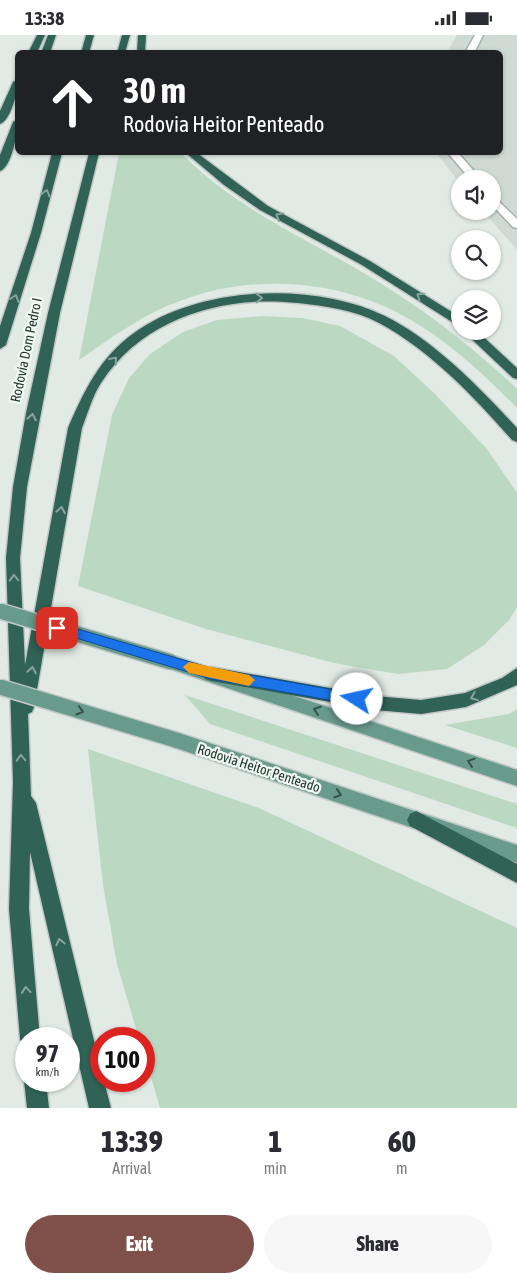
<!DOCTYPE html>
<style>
:root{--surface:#fff;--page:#f7f7f7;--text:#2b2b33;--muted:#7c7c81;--accent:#7f5049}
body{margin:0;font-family:"Asap Condensed",sans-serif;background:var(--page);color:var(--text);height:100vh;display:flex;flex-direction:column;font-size:19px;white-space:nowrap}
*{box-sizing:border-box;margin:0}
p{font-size:16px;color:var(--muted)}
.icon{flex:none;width:28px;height:28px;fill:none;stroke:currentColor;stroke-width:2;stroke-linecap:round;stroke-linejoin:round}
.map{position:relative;height:1073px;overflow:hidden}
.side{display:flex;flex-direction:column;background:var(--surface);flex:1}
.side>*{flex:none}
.guide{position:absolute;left:15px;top:15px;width:488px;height:105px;border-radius:8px;box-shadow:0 1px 4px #0004;background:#202124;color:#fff;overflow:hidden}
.controls{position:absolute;left:451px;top:135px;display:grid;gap:10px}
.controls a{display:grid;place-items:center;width:50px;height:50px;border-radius:50%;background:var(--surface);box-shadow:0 1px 4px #0004;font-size:25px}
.speed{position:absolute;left:15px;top:992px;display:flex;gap:10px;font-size:25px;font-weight:700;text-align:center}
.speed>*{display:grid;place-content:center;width:65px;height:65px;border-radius:50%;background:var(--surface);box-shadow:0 1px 4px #0004;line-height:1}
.speed small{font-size:12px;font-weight:400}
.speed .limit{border:8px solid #d22;background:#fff;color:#111}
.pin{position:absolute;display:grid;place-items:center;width:42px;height:42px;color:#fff;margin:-21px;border-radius:10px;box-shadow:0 2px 8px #0006}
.me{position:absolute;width:55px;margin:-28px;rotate:280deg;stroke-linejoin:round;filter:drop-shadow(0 0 4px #0008)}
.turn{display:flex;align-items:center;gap:18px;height:105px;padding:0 25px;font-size:22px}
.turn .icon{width:65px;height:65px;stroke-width:2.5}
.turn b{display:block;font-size:35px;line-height:42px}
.eta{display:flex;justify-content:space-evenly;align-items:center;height:85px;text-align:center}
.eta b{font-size:30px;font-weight:800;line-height:35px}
.action{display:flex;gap:10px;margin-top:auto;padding:10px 25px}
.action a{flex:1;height:58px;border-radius:30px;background:var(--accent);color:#fff;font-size:20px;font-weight:800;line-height:58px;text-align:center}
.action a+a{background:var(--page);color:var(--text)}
.status{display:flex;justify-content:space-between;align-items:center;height:35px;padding:0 25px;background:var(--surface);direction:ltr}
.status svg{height:14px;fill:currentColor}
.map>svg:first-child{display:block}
.built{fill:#cfdad4}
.green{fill:#bbd9c2}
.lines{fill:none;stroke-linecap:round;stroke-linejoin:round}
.lane-casing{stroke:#a4b1ac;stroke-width:3}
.primary-casing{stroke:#c1c8c6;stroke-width:3}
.highway-casing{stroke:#c1c8c6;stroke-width:3}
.lane{fill:#fff;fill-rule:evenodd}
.primary{fill:#699b8d;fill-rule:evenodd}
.highway{fill:#316256;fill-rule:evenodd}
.primary-bridge-casing{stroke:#c1c8c6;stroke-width:18;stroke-linecap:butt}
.primary-bridge{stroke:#699b8d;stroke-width:15}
.oneway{stroke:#87a59d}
.oneway2{stroke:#345249}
.route{fill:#1a73e8;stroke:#114b97}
.slow{fill:#f59e0b}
.labels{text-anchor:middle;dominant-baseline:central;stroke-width:4.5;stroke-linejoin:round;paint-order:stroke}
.street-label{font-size:14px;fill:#233932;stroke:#f1f7f3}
</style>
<div class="status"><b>13:38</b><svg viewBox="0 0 49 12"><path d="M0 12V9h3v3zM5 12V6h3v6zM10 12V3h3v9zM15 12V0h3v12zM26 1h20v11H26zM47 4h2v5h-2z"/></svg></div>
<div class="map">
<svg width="517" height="1073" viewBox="0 0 517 1073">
<rect width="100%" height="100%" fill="#e1eae5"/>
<path class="built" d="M 457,0 L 517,0 L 517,215 L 483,176 L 492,176 L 492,144 L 460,144 L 460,148 L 436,118 L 500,118 L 500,18 L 447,17 Z"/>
<g class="green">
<path d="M 119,118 L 181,118 C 230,168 290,196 350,230 C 410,264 467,306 517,354 L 517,373 C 479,334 436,295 386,272 C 323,243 244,241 180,266 C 143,279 111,303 79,325 Z"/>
<path d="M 261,281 L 303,283 L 340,291 L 394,321 L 435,359 L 487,414 L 517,458 L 517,572 L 509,585 L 484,610 L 447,634 L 398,639 L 334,628 L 206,594 L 78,551 L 112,380 L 129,343 L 150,319 L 183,297 L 217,285 Z"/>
<path d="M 185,660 L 517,769 L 517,793 L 210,689 Z"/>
<path d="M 517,674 L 517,713 L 445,690 L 509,679 Z"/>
<path d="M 88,714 L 259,773 L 517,893 L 517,1073 L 160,1073 L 144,1018 L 144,1004 L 139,1004 L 117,929 L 103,850 Z"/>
</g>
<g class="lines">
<defs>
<g id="lane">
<path d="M 475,0 L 483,0 L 474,18 L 465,18 Z"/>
<path d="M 448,118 L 458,118 L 481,144 L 470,144 Z"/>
<path d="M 492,160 L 517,184 L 517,193 L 513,192 L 492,170 Z"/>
</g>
<g id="primary">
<path d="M 171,620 L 517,735 L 517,751 L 165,632 L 163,627 L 165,622 Z"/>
<path d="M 176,697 L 517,810 L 517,828 L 170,711 L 167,705 L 170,699 Z"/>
</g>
<g id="highway">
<path d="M 37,0 L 45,0 L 37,18 L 28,18 Z"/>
<path d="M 48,0 L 56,0 L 50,18 L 41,18 Z"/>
<path d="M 86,0 L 94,0 L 89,18 L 81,18 Z"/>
<path d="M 122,0 L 130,0 L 125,18 L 117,18 Z"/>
<path d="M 138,0 L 146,0 L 145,18 L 137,18 Z"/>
<path d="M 18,44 C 18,56 11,85 0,89 L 0,76 L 13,47 Z"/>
<path d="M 18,84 C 18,96 12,132 0,136 L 0,120 L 13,87 Z"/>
<path d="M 52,118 L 62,118 L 41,198 L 6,310 L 0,314 L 0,291 L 31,198 Z"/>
<path d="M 89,118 L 99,118 L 60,278 L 27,452 L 20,523 L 25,630 L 68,393 C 84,356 100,322 134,298 C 199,251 313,246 385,281 C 434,305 481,354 517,393 L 517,407 L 512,405 C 474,362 431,316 379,288 C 355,275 325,271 298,268 C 224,260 144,282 101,348 C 92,362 88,378 82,393 L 34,672 L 32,677 L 28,679 L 31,761 L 36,768 L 101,1034 L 101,1046 L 104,1046 L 111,1073 L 89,1073 L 30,817 L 29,874 L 40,1004 L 26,1004 L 26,1013 L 23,1011 L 20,1004 L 9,874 L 13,747 L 6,523 L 13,452 L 26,378 L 48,278 Z"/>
<path d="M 186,118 L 197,118 L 268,171 L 370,226 L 460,282 L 460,292 L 362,230 L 260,175 L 224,150 Z"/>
<path d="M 463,296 L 477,296 L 517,333 L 517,344 L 513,343 Z"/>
<path d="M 211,632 L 375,661 L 421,665 L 465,658 L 502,643 L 517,633 L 517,650 L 466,672 L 421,679 L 375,675 L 211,646 L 205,644 L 203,639 L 205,634 Z"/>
<path d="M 416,776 L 517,829 L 517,848 L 410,791 L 407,785 L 410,779 Z"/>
<path d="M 26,1042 L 26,1046 L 46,1046 L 49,1073 L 27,1073 L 24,1046 Z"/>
</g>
</defs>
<use href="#lane" class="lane-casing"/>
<use href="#primary" class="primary-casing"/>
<use href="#highway" class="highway-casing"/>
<use href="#lane" class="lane"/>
<use href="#primary" class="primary"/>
<use href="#highway" class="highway"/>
<defs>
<g id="primary-bridge">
<path d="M 0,576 L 171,627"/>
<path d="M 0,652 L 176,705"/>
</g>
</defs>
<use href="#primary-bridge" class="primary-bridge-casing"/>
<use href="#primary-bridge" class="primary-bridge"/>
</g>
<defs><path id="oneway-chevron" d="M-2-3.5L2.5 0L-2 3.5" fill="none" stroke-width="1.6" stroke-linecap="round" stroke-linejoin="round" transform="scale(1.25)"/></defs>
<g class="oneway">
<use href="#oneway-chevron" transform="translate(46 158) rotate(-75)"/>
<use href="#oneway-chevron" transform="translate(279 181) rotate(-151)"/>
<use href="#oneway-chevron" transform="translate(420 261) rotate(-146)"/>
<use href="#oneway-chevron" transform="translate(15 263) rotate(-72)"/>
<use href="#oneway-chevron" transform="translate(259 263) rotate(-1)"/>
<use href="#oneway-chevron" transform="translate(114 325) rotate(-49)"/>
<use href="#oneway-chevron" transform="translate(32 382) rotate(-80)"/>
<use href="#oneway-chevron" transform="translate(61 475) rotate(-80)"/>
<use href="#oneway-chevron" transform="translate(14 543) rotate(-92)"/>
<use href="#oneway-chevron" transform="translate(32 635) rotate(-80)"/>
<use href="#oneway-chevron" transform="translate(474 662) rotate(158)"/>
<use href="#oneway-chevron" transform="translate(21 723) rotate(-92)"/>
<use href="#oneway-chevron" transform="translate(60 907) rotate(-103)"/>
<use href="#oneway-chevron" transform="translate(26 955) rotate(-95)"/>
</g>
<g class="oneway2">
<use href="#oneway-chevron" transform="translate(317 675) rotate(-161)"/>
<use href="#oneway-chevron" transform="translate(80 676) rotate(17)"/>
<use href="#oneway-chevron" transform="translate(471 727) rotate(-161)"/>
<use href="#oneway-chevron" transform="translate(338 759) rotate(18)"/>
</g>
<path class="route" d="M 57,588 L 211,633 L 357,659 L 363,664 L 357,670 L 211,644 L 53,596 L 53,589 Z"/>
<path class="slow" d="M 189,627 L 249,640 L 255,645 L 249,651 L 189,638 L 183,632 Z"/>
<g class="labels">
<g class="street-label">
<text transform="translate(26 315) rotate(-78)">Rodovia Dom Pedro I</text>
<text transform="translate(259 733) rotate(18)">Rodovia Heitor Penteado</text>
</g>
</g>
</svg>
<div class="controls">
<a><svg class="icon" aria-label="sound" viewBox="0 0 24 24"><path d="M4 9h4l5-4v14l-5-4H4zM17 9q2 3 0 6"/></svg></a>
<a><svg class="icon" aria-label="search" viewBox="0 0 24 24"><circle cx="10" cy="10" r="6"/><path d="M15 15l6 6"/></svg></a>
<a><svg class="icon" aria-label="layers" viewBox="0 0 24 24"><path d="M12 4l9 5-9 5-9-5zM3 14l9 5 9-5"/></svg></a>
</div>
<div class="speed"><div>97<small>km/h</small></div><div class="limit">100</div></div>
<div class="pin" style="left:57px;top:593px;background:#d93025"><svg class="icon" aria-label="arrive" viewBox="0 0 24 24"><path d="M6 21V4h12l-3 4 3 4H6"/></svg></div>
<svg class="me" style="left:357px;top:664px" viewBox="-20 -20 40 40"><circle r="19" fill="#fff"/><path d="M0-13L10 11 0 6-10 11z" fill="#1a73e8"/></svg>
<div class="guide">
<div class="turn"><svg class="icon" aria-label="ahead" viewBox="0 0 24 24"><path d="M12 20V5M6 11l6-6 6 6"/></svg><div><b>30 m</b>Rodovia Heitor Penteado</div></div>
</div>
</div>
<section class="side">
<div class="eta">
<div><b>13:39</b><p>Arrival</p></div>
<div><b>1</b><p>min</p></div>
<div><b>60</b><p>m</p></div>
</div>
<div class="action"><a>Exit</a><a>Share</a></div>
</section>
